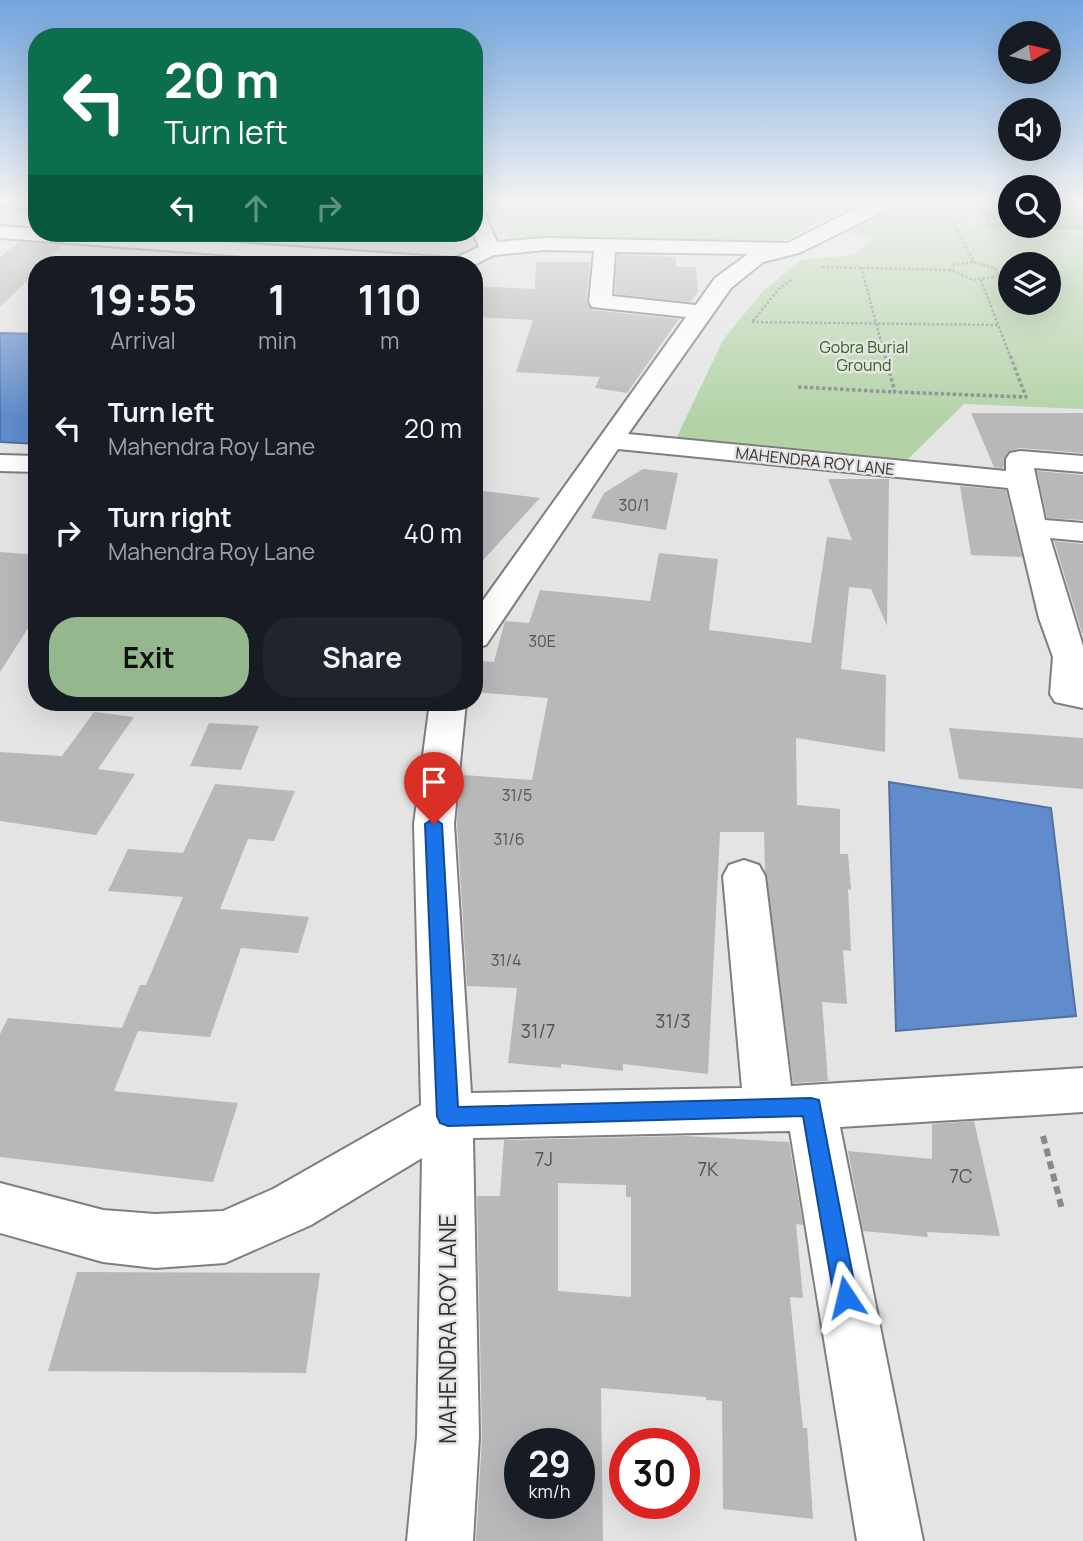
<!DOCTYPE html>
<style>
:root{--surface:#171b24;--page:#20242c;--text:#f1f3f6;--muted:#9ea1a6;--accent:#94b78d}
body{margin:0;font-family:Manrope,sans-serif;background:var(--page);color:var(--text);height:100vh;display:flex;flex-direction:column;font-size:26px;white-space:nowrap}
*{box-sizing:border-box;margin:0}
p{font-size:23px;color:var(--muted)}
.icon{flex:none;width:38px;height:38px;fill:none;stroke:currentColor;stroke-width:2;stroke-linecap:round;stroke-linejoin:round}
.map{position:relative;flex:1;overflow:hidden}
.details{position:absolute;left:28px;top:256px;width:455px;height:455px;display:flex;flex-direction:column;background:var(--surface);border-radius:28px;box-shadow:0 7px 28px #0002}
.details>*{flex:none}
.guide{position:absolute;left:28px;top:28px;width:455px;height:214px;border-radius:28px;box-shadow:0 7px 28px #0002;background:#0b6e4f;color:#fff;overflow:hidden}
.needle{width:46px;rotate:82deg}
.buttons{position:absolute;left:998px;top:21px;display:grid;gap:14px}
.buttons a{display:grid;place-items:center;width:63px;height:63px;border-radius:50%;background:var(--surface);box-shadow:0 7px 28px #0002;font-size:35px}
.speed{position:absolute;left:504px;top:1428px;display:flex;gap:14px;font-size:35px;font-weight:700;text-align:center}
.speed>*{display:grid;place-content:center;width:91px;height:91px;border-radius:50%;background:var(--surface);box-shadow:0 7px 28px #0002;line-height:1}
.speed small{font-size:18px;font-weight:400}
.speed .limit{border:10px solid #d22;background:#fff;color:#111}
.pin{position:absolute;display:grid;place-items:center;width:60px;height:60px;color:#fff;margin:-72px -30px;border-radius:50% 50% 50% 0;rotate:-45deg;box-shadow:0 0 7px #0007}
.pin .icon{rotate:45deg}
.me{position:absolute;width:77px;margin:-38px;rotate:350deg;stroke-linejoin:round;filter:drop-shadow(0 0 5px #0008)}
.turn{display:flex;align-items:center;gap:24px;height:147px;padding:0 21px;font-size:32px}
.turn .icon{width:91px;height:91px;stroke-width:2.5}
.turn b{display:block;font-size:49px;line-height:60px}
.lanes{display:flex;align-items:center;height:66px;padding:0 21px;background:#0003;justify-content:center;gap:35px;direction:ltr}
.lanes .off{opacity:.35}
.eta{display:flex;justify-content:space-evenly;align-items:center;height:119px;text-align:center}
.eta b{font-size:42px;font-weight:700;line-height:49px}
.primary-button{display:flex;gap:14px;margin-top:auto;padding:14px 21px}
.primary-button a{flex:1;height:80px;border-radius:28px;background:var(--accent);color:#111;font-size:28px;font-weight:700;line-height:80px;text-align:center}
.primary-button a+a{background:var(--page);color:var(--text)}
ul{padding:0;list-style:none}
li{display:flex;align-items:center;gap:21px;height:105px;padding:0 21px}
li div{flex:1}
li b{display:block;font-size:26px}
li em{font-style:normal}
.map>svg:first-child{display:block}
.green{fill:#b3d3a7;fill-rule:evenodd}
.water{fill:#608ccd;stroke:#52719f;stroke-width:2}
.building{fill:#b8b8ba;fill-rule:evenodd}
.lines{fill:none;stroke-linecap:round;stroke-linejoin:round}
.minor-casing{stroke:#7e7e80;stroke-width:4}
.path-far2{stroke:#89898a;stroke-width:2.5;stroke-dasharray:2.5 2;stroke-linecap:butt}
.path-far1{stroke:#89898a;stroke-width:3.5;stroke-dasharray:3.5 2.5;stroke-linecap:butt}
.path{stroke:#89898a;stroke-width:6;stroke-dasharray:8 5;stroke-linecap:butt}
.minor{fill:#fff;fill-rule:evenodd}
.route{fill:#1a73e8;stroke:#114b97;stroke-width:2}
.labels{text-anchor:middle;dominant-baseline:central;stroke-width:5;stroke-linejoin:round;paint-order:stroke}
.far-park-label{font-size:16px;fill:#35631f;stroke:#e4e4e5}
.far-street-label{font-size:16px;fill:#333334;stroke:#e4e4e5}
.number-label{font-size:16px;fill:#545456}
.near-number-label{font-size:19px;fill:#545456}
.near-street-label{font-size:23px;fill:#333334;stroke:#e4e4e5}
</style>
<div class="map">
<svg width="1083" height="1541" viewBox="0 0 1083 1541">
<rect width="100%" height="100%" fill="#e4e4e5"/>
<g class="green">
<path d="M 492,202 L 861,202 L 780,242 L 510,239 Z"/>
<path d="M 924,202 L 958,202 L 976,230 L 1083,233 L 1083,409 L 964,404 L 904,463 L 674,443 L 723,340 L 762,292 L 800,260 L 855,255 L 874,237 L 848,233 L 895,208 ZM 1010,264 L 1048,264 L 1048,303 L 1010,303 Z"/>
<path d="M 964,202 L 1010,202 L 1010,226 L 1048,226 L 1048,202 L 1083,202 L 1083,231 L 977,229 Z"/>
</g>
<g class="water">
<path d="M 0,333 L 37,334 L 37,444 L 0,442 Z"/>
<path d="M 889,782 L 1051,808 L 1076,1016 L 896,1031 Z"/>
</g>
<g class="building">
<path d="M 19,242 L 62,245 L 43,264 L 37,264 L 37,271 L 0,307 L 0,257 Z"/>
<path d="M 617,255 L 676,257 L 676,267 L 696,267 L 698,292 L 690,302 L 615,294 Z"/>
<path d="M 536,262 L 590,262 L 586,302 L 592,310 L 679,319 L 627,393 L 595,388 L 600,377 L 516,372 L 533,320 L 474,317 L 474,286 L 535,289 Z"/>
<path d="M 971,413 L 1083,413 L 1083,453 L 1019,448 L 1008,452 L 1003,468 L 994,467 Z"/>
<path d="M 643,469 L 678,473 L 666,530 L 591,518 L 604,493 Z"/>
<path d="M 1037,471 L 1083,475 L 1083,520 L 1047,518 Z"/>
<path d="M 828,479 L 889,479 L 887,626 L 871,589 L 849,587 L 841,669 L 886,675 L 885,752 L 796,738 L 797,805 L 840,809 L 840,854 L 848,854 L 851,890 L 848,889 L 851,951 L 843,950 L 847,1004 L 822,1002 L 828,1081 L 793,1083 L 765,871 L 764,832 L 720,832 L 708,1074 L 623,1064 L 623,1071 L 561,1064 L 561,1068 L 508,1063 L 517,988 L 467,986 L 457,824 L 458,805 L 464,775 L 532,780 L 548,698 L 474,692 L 480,661 L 494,662 L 505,621 L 529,623 L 540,590 L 650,601 L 659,553 L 718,559 L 709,630 L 811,643 L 827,537 L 852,540 Z"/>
<path d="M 960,486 L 1006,490 L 1022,557 L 971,555 Z"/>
<path d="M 474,490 L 540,498 L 474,570 Z"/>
<path d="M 1054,541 L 1083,544 L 1083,633 L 1082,633 Z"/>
<path d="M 0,552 L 37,555 L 37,614 L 0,672 Z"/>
<path d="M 94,712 L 134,717 L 98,769 L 135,774 L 96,835 L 0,821 L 0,752 L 62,756 Z"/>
<path d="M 209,723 L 259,726 L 241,770 L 190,766 Z"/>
<path d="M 949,728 L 1083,738 L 1083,789 L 959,779 Z"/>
<path d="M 215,784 L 295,791 L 274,841 L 248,839 L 220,909 L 309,917 L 298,953 L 241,948 L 210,1037 L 138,1031 L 114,1091 L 238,1103 L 213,1182 L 0,1157 L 0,1034 L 8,1018 L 122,1028 L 140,985 L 146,985 L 183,897 L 108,891 L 128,849 L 183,853 Z"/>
<path d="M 974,1121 L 1000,1236 L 927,1232 L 928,1237 L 863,1231 L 848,1151 L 932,1159 L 932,1124 Z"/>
<path d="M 685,1136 L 789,1142 L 803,1225 L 796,1224 L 803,1298 L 790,1297 L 803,1428 L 807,1428 L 813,1519 L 723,1509 L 722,1401 L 706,1400 L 706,1397 L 601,1388 L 603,1541 L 476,1541 L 482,1437 L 477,1196 L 500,1196 L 504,1140 ZM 558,1183 L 626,1185 L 626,1197 L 631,1197 L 631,1297 L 558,1291 ZM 520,1444 L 579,1444 L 579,1503 L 520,1503 Z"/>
<path d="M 77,1272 L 320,1273 L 306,1373 L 48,1371 Z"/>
</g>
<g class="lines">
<defs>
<g id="minor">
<path d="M 0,202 L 37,202 L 37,210 L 0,206 Z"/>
<path d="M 868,202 L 903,202 L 799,253 L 763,262 L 731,288 L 628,434 L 1006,471 L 1006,459 L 1010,453 L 1020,451 L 1083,456 L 1083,472 L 1034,468 L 1045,520 L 1083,523 L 1083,541 L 1050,538 L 1083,646 L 1083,708 L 1055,702 L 1050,694 L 1053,657 L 1039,618 L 1008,488 L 618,449 L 486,645 L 474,648 L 474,613 L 686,317 L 592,307 L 589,302 L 594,251 L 545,250 L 494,255 L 474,265 L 353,264 L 0,238 L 0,226 L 37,229 L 37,233 L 92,233 L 455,258 L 479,247 L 473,233 L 474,206 L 484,212 L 497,242 L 545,238 L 788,243 ZM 615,252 L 748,254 L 715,278 L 696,305 L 612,296 Z"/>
<path d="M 0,455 L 37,456 L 37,472 L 0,471 Z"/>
<path d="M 430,702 L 466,702 L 454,824 L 471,1093 L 742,1088 L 723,876 L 729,865 L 744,860 L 759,865 L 765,876 L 791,1086 L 1083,1068 L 1083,1112 L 840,1127 L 923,1541 L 857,1541 L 790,1131 L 473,1138 L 479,1437 L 473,1541 L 407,1541 L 417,1437 L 422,1158 L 311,1225 L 225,1263 L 155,1268 L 103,1262 L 0,1233 L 0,1183 L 103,1210 L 155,1214 L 223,1211 L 273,1189 L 421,1105 L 414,824 Z"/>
</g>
</defs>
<use href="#minor" class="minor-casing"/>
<g class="path-far2">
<path d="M 942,202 L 974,262"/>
<path d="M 978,202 L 990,225 L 1010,225"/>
<path d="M 1029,226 L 1083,227"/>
<path d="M 974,262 L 995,268 L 999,276 L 973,280 L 951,270 L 954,265 Z"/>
<path d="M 822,267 L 951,270"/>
<path d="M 861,267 L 885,356"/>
<path d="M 981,280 L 1010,356"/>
<path d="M 753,321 L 779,289 L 792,279"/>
<path d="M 752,322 L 998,325"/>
</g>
<g class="path-far1">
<path d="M 885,355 L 895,392 L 1026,397 L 1010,355"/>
<path d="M 798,387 L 895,392"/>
</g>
<path class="path" d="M 1043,1136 L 1062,1209"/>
<use href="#minor" class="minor"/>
</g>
<linearGradient id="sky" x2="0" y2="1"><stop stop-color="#71a4dd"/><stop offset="0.48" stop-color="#f3f3f3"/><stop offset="1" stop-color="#f3f3f3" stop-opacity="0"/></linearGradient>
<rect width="1083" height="418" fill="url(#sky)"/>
<path class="route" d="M 434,818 L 442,824 L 458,1107 L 811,1098 L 819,1100 L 857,1297 L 854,1305 L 846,1308 L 837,1305 L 834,1297 L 803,1116 L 448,1126 L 440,1123 L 437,1116 L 425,824 Z"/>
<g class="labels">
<g class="far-park-label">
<text x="864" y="347">Gobra Burial<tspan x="864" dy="18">Ground</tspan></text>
</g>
<g class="far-street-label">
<text transform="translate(815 461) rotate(6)">MAHENDRA ROY LANE</text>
</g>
<g class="number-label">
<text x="634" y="505">30/1</text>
<text x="542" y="641">30E</text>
<text x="517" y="795">31/5</text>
<text x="509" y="839">31/6</text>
<text x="506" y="960">31/4</text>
</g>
<g class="near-number-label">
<text x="673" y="1021">31/3</text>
<text x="538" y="1031">31/7</text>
<text x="544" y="1159">7J</text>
<text x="708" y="1169">7K</text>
<text x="961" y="1176">7C</text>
</g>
<g class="near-street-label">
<text transform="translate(447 1329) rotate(-90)">MAHENDRA ROY LANE</text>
</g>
</g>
</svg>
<div class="buttons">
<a><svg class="needle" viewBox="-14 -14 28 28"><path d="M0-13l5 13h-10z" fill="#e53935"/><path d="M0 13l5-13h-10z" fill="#9ea1a6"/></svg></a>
<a><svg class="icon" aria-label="sound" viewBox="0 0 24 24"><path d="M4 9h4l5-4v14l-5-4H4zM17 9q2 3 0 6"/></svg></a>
<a><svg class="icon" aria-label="search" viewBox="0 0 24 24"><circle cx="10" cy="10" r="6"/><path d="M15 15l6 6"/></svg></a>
<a><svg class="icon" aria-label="layers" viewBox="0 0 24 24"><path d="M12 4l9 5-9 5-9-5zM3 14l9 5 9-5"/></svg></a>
</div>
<div class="speed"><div>29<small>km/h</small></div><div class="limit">30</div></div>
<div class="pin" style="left:434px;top:824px;background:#d93025"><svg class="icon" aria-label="arrive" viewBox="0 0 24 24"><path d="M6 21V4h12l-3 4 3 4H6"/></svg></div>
<svg class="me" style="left:846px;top:1297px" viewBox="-20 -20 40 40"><path d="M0-17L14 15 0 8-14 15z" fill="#1a73e8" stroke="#fff" stroke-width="4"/></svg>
<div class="guide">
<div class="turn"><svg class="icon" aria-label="left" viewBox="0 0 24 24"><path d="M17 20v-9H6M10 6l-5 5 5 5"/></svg><div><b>20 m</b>Turn left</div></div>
<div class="lanes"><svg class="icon" aria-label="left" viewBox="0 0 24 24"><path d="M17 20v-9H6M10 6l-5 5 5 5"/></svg><svg class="icon off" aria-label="ahead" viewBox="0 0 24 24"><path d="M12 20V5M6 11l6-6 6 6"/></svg><svg class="icon off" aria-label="right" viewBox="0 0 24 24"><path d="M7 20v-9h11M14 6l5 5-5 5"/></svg></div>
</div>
<section class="details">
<div class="eta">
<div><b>19:55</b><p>Arrival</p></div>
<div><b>1</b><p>min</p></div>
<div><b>110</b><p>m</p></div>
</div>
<ul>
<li><svg class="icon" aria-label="left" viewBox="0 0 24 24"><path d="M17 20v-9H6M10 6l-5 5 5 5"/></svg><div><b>Turn left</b><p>Mahendra Roy Lane</p></div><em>20 m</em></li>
<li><svg class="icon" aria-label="right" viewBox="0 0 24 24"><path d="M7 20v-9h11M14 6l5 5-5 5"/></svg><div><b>Turn right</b><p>Mahendra Roy Lane</p></div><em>40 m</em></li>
</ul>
<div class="primary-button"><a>Exit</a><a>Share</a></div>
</section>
</div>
